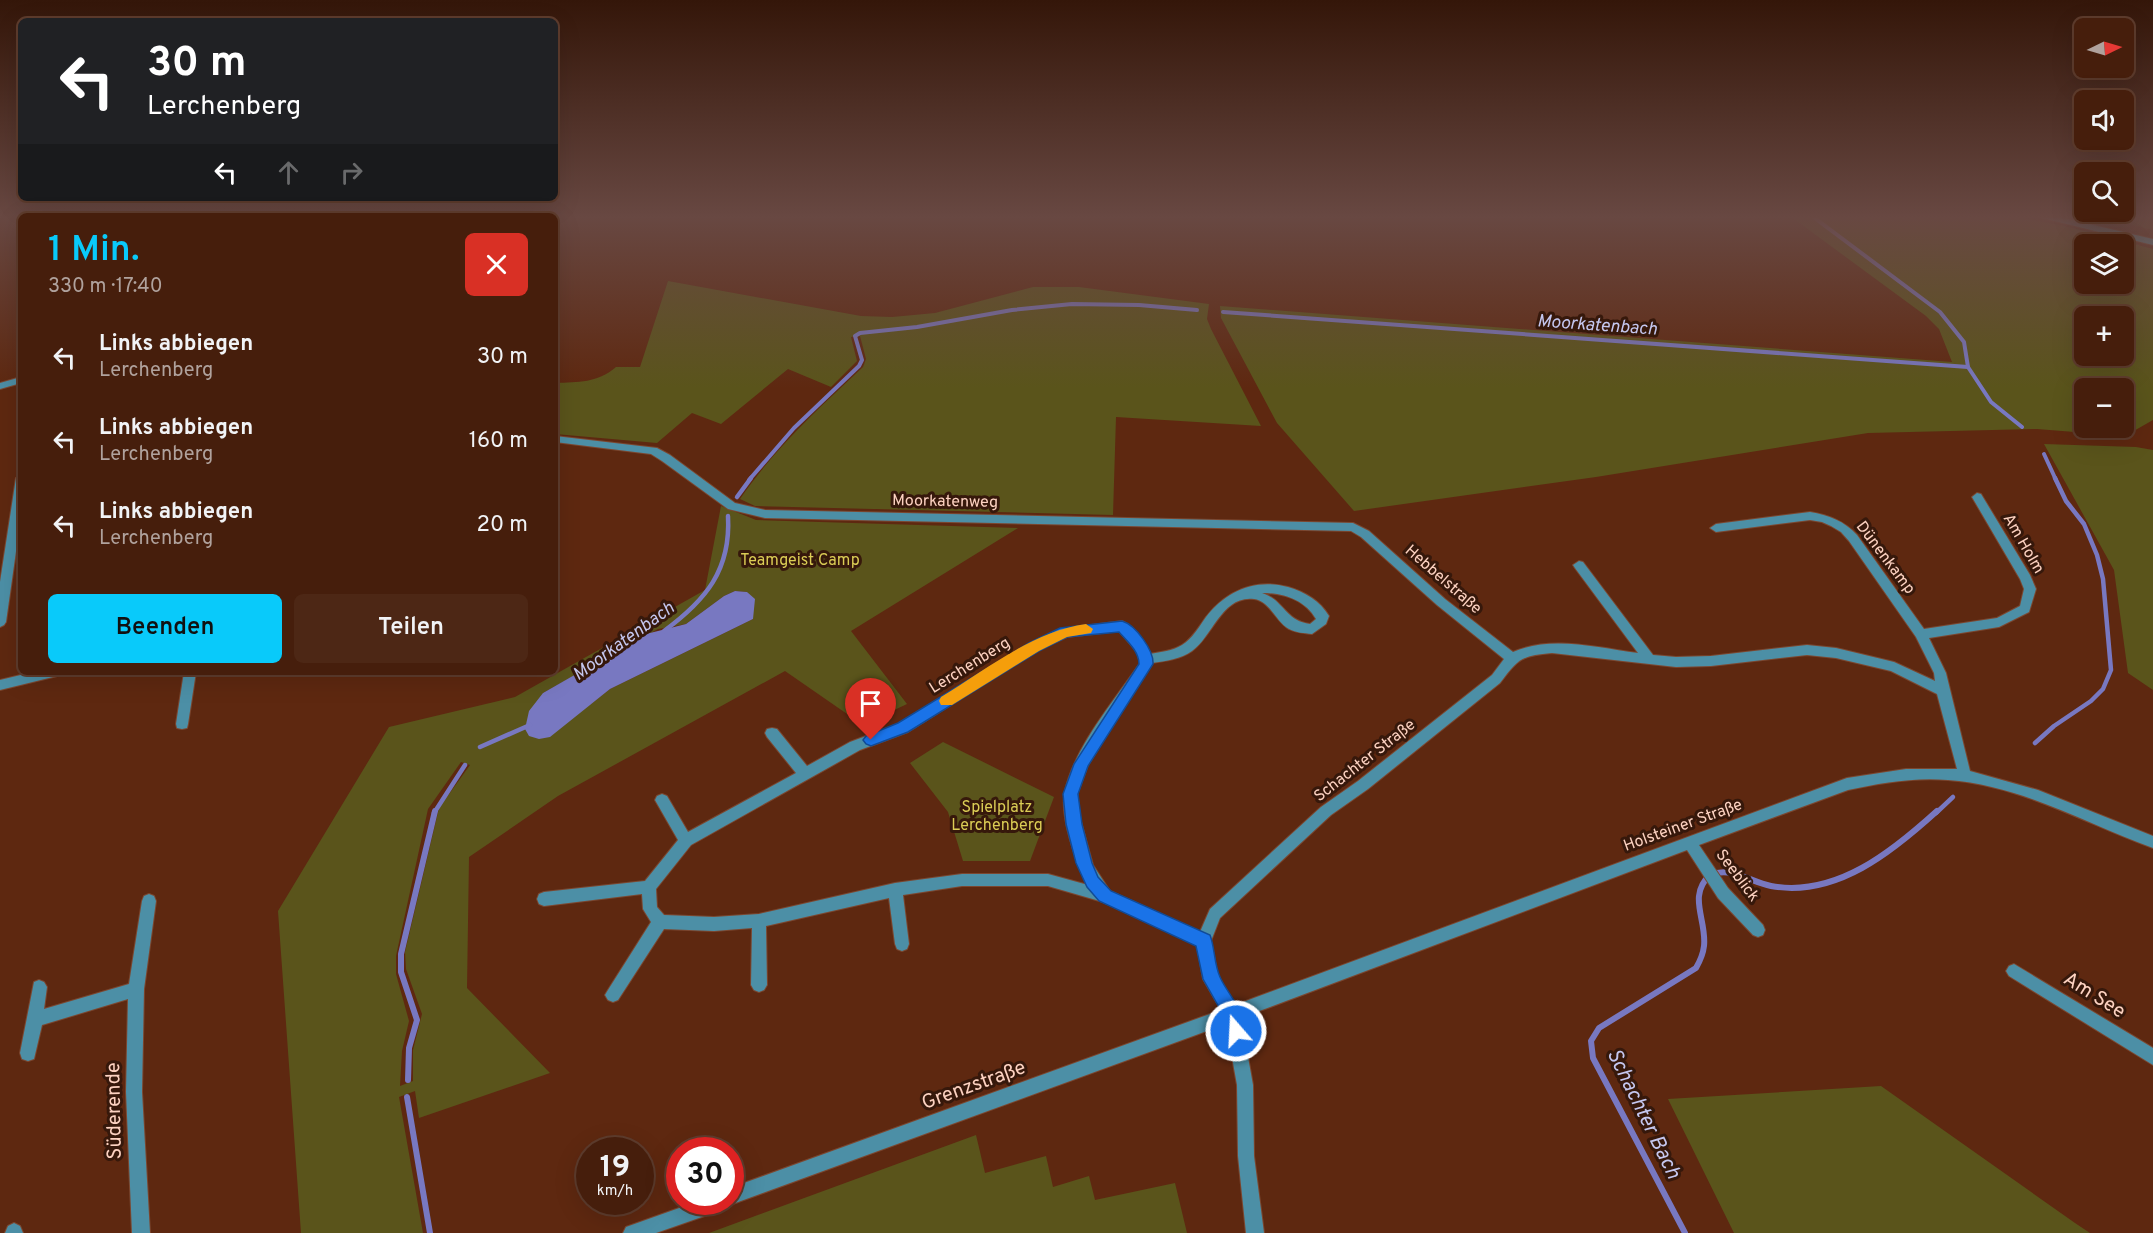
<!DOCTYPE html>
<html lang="de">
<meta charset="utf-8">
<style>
:root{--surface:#461e0c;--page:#4d2715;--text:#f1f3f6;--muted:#b0a29d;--line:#5e3c2d;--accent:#09cafa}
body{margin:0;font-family:Overpass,sans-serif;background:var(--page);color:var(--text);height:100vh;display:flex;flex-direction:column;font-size:22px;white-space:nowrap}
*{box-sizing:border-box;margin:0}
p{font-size:20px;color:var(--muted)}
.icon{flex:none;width:33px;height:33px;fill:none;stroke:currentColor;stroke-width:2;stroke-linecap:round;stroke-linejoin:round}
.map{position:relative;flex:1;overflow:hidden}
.sheet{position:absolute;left:18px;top:213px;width:540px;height:462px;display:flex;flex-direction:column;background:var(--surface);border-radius:9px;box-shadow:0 6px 24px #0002,0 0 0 2px var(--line)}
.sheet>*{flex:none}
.guide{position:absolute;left:18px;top:18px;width:540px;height:183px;border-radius:9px;box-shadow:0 6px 24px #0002,0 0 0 2px var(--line);background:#202124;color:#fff;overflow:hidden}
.needle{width:39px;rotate:85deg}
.buttons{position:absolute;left:2074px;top:18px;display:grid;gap:12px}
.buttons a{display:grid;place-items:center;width:60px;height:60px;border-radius:9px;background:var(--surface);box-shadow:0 6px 24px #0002,0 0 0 2px var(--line);font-size:30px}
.speed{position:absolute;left:576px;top:1137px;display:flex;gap:12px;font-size:30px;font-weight:700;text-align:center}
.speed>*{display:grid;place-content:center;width:78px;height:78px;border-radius:50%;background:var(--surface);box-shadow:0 6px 24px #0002,0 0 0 2px var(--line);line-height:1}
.speed small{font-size:15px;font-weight:400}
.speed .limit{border:9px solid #d22;background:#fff;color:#111}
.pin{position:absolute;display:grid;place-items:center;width:51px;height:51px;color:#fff;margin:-62px -26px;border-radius:50% 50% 50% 0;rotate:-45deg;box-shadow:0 0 6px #0007}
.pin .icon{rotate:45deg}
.me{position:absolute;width:66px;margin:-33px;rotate:341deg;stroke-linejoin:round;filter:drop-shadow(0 0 4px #0008)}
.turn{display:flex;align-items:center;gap:21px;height:126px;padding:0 30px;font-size:27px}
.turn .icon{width:78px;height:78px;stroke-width:2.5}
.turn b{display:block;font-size:42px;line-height:51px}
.lanes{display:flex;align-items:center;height:57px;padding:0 30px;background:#0003;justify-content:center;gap:30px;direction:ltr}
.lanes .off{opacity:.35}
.round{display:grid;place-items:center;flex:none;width:63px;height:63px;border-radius:9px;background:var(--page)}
.summary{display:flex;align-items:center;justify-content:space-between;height:102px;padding:0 30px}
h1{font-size:36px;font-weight:600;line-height:45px;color:var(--accent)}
.cta{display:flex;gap:12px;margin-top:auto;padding:12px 30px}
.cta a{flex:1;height:69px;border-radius:9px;background:var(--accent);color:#111;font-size:24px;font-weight:600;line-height:69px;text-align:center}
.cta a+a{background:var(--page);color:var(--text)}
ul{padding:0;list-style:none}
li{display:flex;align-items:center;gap:18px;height:84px;padding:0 30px}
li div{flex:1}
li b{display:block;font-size:22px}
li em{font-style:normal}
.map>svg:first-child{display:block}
.green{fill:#5a541b;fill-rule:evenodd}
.water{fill:#7878c1}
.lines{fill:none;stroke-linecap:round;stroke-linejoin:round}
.stream-far2{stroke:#7878c1;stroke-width:4}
.stream-far1{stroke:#7878c1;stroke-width:4.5}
.stream{stroke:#7878c1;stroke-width:6}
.minor-casing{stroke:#7b4730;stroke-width:2}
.tertiary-casing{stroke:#7b4730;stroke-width:2}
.secondary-casing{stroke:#7b4730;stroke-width:2}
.minor{fill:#4c8fa6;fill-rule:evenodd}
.tertiary{fill:#4c8fa6;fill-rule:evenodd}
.secondary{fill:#49bee3;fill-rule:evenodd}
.route{fill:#1a73e8;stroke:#114b97;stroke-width:1.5}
.slow{fill:#f59e0b}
.labels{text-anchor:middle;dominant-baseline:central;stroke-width:6;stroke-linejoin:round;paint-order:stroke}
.street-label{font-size:16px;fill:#fdd2c1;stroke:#36180b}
.park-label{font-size:16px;fill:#dbcd55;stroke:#36180b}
.water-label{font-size:18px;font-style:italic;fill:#c5c7ef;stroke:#36180b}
.near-street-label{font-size:20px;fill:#fdd2c1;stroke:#36180b}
.near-water-label{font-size:21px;font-style:italic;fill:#c5c7ef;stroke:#36180b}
</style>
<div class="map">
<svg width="2153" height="1233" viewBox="0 0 2153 1233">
<rect width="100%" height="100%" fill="#5e2810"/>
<g class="green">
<path d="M 1790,216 L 2011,216 L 2065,226 L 2153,249 L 2153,420 L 2125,436 L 2037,429 L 1868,433 L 1596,477 L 1354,511 L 1277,423 L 1221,318 L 1220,306 L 1952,362 L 1939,329 L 1926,316 ZM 2085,244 L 2124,244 L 2124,284 L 2085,284 ZM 2085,316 L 2124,316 L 2124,356 L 2085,356 ZM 2085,388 L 2124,388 L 2124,428 L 2085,428 Z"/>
<path d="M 2096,216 L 2153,216 L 2153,230 Z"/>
<path d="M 668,281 L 861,316 L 892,317 L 935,313 L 1033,287 L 1079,287 L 1209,304 L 1207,319 L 1211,329 L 1261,426 L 1116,417 L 1113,515 L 755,506 L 740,499 C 775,448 818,409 863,367 L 866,359 L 860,336 L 851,337 L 857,361 L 831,387 L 788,369 L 721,424 L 692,413 L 657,443 L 555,434 L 555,383 C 578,382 598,383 616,367 L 640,367 Z"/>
<path d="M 2044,444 L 2136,447 L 2153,450 L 2153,690 L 2128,673 L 2114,570 Z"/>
<path d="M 721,506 L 756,520 L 1018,528 L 851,631 L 907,704 L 863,725 L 785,671 L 558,796 L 469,857 L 467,988 L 550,1073 L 419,1118 L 415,1091 L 399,1097 L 423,1233 L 301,1233 L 278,911 L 389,727 L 515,697 L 705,590 ZM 735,591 L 747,592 L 753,619 L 610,689 L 591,704 L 543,693 L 658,629 L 686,624 L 724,596 ZM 461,762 L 470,765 L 439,808 L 405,952 L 406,969 L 422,1014 L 413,1050 L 413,1081 L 400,1086 L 402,1051 L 409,1021 L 396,974 L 396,956 L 428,809 Z"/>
<path d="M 943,742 L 1054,797 L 1030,861 L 963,861 L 948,812 L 910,763 Z"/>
<path d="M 1881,1086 L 2075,1223 L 2090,1233 L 1734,1233 L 1668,1099 Z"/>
<path d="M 976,1135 L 985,1173 L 1046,1156 L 1053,1187 L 1089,1176 L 1095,1200 L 1175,1183 L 1187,1233 L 709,1233 Z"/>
</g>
<path class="water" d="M 735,591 L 747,592 L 755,599 L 753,619 L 610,689 L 550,737 L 539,739 L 529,736 L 525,729 L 529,711 L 543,693 L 646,634 L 686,624 L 724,596 Z"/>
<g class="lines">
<g class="stream-far2">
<path d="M 1812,216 L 1940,312 L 1964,342 L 1968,367 L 1991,402 L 2022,427"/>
<path d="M 1223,312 L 1968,367"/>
<path d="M 2044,454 L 2056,480"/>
<path d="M 749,480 L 794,428 L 859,366 L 862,360 L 855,336 L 860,333 L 917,327 L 1012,310 L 1072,304 L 1139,305 L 1197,310"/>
</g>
<g class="stream-far1">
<path d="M 737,497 L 751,478"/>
<path d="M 664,631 C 706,600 731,570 728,516"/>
<path d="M 2035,743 L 2054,726 L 2091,701 L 2103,689 L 2111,670 L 2103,579 L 2097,555 L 2084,524 L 2066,501 L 2055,478"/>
<path d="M 480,747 L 530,725"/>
<path d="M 434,813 L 465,765"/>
<path d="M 1936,813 L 1953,797"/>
</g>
<g class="stream">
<path d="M 408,1080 L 409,1048 L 417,1020 L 401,972 L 401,954 L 435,811"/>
<path d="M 407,1097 L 430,1233"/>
<path d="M 1685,1233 L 1593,1058 L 1591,1041 L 1599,1028 L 1696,968 C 1700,961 1703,955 1704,946 C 1707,920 1687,896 1710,875 C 1732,866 1750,882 1771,886 C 1836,898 1893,851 1937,811"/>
</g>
<defs>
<g id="minor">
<path d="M 21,377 L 21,383 L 0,389 L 0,383 Z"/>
<path d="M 555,436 L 657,448 L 670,455 L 735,503 L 765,510 L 1353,523 L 1369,531 L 1445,599 L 1513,652 C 1551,635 1598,648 1638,653 L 1575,568 L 1573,565 L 1579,561 L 1583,562 L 1653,655 L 1676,657 L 1711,656 L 1807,645 L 1836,648 L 1894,662 L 1935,681 L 1934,673 L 1916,637 L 1849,541 L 1841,532 L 1831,526 L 1822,522 L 1810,520 L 1716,532 L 1710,528 L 1716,524 L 1810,512 C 1829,515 1844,521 1857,535 L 1924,629 L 1997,618 L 2020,606 L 2024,589 L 2020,579 L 1972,497 L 1977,493 L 1981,494 L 2030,575 L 2036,589 L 2029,612 L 1999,627 L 1929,638 L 1946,673 L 1970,771 L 2038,790 L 2153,836 L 2153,848 C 2086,824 2021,785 1948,780 C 1914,777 1881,783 1848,790 L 1699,845 L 1728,888 L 1763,925 L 1765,930 L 1763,935 L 1758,937 L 1753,935 L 1718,898 L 1687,850 L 1241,1018 L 1253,1085 L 1254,1156 L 1264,1233 L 1246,1233 L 1238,1156 L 1237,1085 L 1226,1024 L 730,1205 L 727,1204 L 725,1208 L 719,1211 L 656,1233 L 623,1233 L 626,1227 L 696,1202 L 730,1202 L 730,1188 L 1221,1010 L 1203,979 L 1197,945 L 1103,902 L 1048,886 L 962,886 L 903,895 L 909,944 L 907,949 L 902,951 L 897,949 L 895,944 L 889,898 L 766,926 L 767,985 L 764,990 L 759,992 L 754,990 L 751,985 L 752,928 L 714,931 L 664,929 L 618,1000 L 613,1002 L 608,1000 L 605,995 L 608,990 L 651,922 L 643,909 L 642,894 L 544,906 L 539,904 L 537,899 L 539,894 L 544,892 L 645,881 L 678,840 L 655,800 L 657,796 L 662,794 L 667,796 L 688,832 L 796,773 L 767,737 L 765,733 L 767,729 L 772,728 L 777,729 L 807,766 L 850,742 L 898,724 L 1030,644 L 1061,629 L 1122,621 C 1134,626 1144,642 1150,654 C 1161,652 1172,651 1182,645 C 1192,639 1199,627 1206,617 C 1226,591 1255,578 1288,587 C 1305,592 1320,601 1329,616 L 1326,624 L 1312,634 C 1304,633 1296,633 1289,629 C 1276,622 1270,601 1254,599 C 1222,595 1213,636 1192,651 C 1181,659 1166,661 1152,663 L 1088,765 L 1078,792 L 1078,811 L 1093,865 L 1110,891 L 1200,932 L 1210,909 L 1321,807 L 1358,781 L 1492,675 L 1504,659 L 1437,605 L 1361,537 L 1351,531 L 765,518 L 728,509 L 662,461 L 651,454 L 555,442 ZM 1262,593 C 1284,593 1305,600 1316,619 L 1310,624 C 1285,621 1284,600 1262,593 ZM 1119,631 L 1137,652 L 1140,663 C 1114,701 1075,746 1065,791 C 1059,815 1076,863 1088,885 L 1048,874 L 962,874 L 895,883 L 759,914 L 714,917 L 664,915 L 657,907 L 656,889 L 691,845 L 860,750 L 908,732 L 1038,650 L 1067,637 ZM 1552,653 L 1676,667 L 1711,666 L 1807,655 L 1836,658 L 1891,671 L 1937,694 L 1957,769 L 1906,769 L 1847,778 L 1235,1005 L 1218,977 L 1211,941 L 1220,918 L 1331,815 L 1368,789 L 1500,683 C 1519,658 1521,656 1552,653 Z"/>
<path d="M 33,672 L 59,672 L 57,676 L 53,677 L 0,690 L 0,680 Z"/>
<path d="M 184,672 L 196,672 L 188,724 L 187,728 L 182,729 L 177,728 L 176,724 Z"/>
<path d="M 149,894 L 154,896 L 156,901 L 144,989 L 142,1092 L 150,1233 L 132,1233 L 126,1092 L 128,999 L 42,1025 L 34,1059 L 28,1061 L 22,1059 L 20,1053 L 34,982 L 39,980 L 44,982 L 47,987 L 44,1009 L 129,984 L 142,901 L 144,896 Z"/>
<path d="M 2014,964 L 2153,1048 L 2153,1065 L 2009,976 L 2006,971 L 2009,966 Z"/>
<path d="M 14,1223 L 20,1226 L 23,1233 L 5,1233 L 8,1226 Z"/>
</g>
<path id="tertiary" d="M 21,474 L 21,516 L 6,622 L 4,625 L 0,627 L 0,582 L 16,478 Z"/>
<path id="secondary" d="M 2041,216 L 2055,216 L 2153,239 L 2153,245 L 2042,218 Z"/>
</defs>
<use href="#minor" class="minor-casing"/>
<use href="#tertiary" class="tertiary-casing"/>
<use href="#secondary" class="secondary-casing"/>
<use href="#minor" class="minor"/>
<use href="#tertiary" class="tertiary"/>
<use href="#secondary" class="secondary"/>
</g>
<linearGradient id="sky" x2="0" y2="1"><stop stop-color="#341609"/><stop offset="0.56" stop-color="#684842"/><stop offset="1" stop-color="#684842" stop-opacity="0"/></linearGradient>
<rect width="2153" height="388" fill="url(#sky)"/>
<path class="route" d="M 1122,621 C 1136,625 1154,651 1153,664 L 1088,766 L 1078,794 L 1082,824 L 1092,863 L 1098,877 L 1111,891 L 1210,935 C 1215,948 1214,964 1220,977 C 1228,996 1251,1015 1242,1038 L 1236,1040 L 1229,1038 L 1224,1016 L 1203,979 L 1196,946 L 1099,901 L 1087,887 L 1076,863 L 1066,824 L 1063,794 L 1074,764 L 1139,664 C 1139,651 1127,641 1119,632 L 1067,637 L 1039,651 L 908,732 L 871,746 L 866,744 L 863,740 L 866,736 L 898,723 L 1029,643 L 1060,628 Z"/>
<path class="slow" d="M 1086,624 L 1093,629 L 1091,633 L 1067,637 L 1039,651 L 952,705 L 941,705 L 939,701 L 941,697 C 986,670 1033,631 1086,624 Z"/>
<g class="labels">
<g class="street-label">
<text transform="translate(945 502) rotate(1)">Moorkatenweg</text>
<text transform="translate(2023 544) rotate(60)">Am Holm</text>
<text transform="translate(1885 558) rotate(53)">Dünenkamp</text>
<text transform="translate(1443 580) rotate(41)">Hebbelstraße</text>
<text transform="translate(970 666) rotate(-32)">Lerchenberg</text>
<text transform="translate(1365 761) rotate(-38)">Schachter Straße</text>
<text transform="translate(1683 826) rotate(-20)">Holsteiner Straße</text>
<text transform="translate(1737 876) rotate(53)">Seeblick</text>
</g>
<g class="park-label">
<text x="800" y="561">Teamgeist Camp</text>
<text x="997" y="808">Spielplatz<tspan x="997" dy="18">Lerchenberg</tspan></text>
</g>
<g class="water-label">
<text transform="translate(1597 326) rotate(4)">Moorkatenbach</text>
<text transform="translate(624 642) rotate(-36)">Moorkatenbach</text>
</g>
<g class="near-street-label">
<text transform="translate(2094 996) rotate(32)">Am See</text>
<text transform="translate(974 1086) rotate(-20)">Grenzstraße</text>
<text transform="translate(115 1111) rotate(-91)">Süderende</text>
</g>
<g class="near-water-label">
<text transform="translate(1643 1114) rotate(64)">Schachter Bach</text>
</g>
</g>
</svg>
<div class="buttons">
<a><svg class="needle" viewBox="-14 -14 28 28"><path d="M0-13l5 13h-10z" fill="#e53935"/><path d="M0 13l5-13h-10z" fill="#b0a29d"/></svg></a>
<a><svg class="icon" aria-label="sound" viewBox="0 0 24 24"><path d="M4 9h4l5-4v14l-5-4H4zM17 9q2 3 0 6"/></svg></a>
<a><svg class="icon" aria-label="search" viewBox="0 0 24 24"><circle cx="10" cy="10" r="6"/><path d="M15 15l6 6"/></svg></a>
<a><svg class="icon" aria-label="layers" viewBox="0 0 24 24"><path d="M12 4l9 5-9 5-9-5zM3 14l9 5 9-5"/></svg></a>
<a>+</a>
<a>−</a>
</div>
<div class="speed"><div>19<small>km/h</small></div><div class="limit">30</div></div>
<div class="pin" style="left:871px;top:740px;background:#d93025"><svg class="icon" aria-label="arrive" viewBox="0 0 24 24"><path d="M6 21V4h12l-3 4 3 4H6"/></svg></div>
<svg class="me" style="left:1236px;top:1031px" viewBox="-20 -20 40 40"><circle r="17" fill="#1a73e8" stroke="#fff" stroke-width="3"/><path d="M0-11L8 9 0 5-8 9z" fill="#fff"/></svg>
<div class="guide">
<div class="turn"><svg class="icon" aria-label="left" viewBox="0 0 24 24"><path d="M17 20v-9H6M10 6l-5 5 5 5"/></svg><div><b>30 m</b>Lerchenberg</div></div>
<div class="lanes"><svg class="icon" aria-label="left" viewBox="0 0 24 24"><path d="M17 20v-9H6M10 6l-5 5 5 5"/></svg><svg class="icon off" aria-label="ahead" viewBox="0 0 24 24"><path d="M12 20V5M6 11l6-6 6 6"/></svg><svg class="icon off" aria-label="right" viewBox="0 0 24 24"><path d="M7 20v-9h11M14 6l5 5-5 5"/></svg></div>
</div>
<section class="sheet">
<div class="summary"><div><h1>1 Min.</h1><p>330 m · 17:40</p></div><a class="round" style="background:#d93025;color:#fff"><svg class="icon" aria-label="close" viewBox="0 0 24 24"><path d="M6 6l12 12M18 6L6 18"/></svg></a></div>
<ul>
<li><svg class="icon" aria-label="left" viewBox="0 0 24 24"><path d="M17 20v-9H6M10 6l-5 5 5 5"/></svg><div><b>Links abbiegen</b><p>Lerchenberg</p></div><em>30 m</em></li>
<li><svg class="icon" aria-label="left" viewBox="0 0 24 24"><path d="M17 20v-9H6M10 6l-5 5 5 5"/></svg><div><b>Links abbiegen</b><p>Lerchenberg</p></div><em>160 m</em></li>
<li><svg class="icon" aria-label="left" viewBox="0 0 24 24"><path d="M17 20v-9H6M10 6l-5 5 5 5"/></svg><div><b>Links abbiegen</b><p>Lerchenberg</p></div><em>20 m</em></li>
</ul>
<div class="cta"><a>Beenden</a><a>Teilen</a></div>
</section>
</div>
